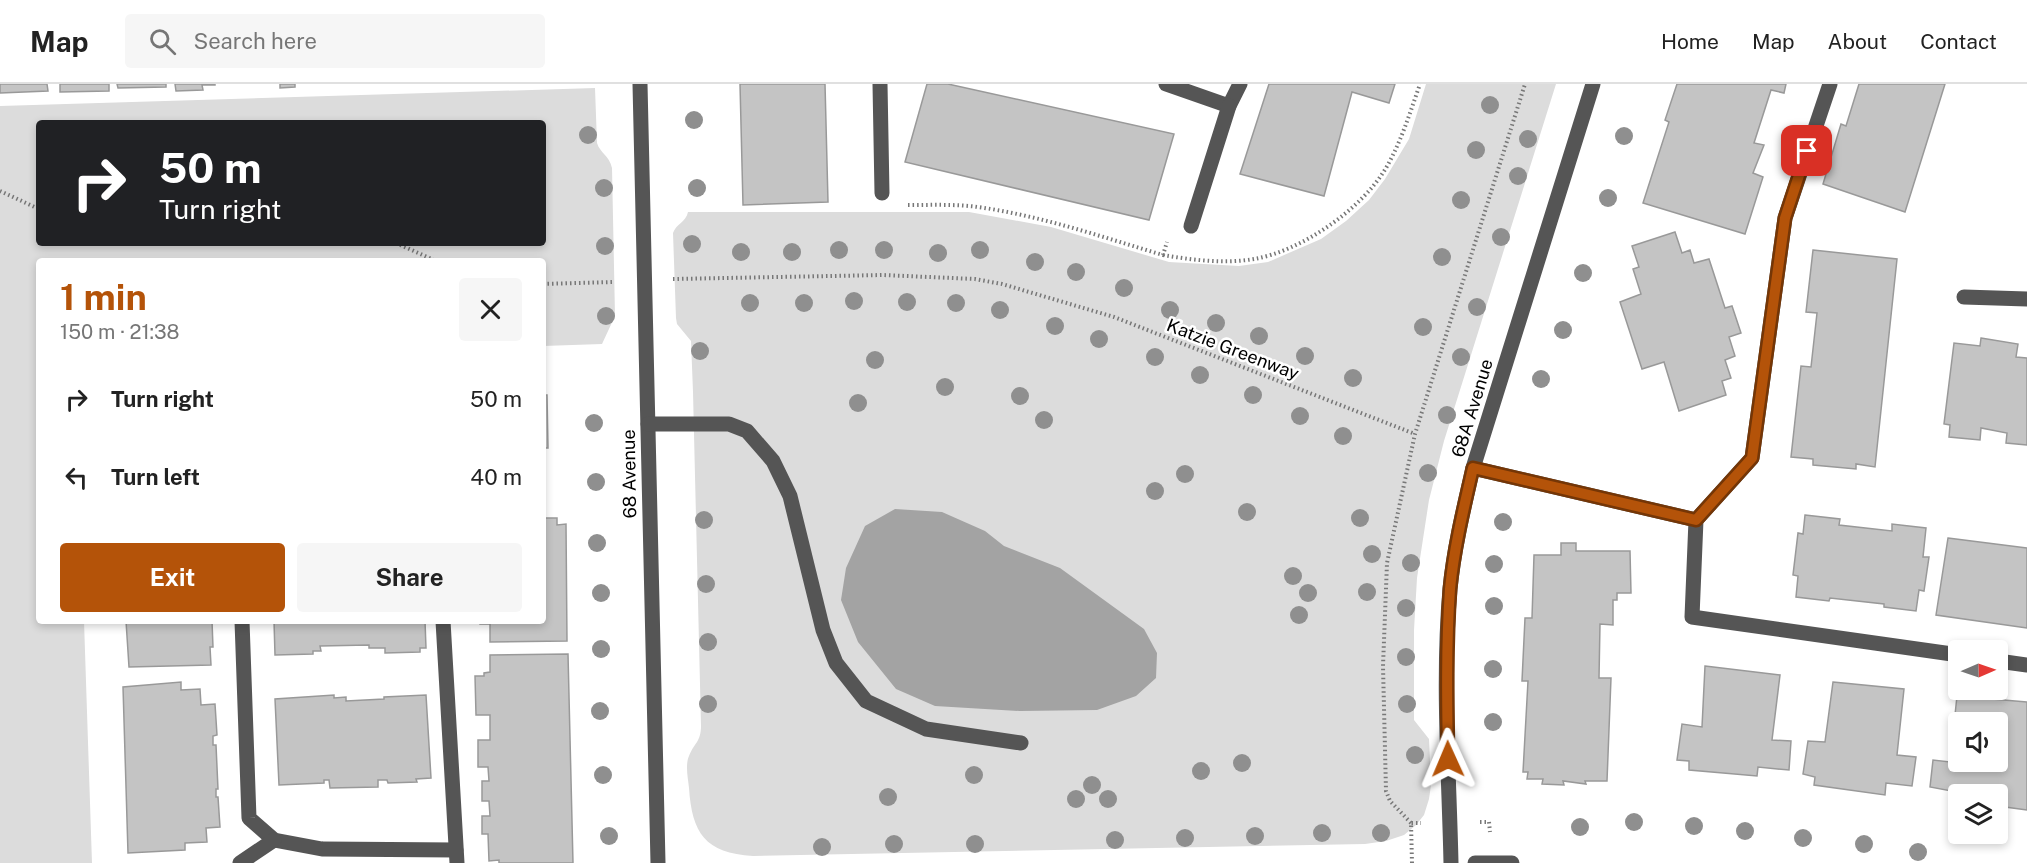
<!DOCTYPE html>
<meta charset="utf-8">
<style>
:root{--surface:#fff;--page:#f6f6f6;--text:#222;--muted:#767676;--line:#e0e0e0;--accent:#b45309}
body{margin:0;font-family:"Public Sans",sans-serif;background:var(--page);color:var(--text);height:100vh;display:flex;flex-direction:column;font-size:22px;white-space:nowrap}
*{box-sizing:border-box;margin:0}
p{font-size:20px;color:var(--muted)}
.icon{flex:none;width:33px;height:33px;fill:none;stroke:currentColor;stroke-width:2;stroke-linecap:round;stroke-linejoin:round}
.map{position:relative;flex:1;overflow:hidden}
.panel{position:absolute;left:36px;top:174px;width:510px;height:366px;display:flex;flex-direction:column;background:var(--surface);border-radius:6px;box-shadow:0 3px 9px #0003}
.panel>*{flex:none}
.guide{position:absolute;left:36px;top:36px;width:510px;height:126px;border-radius:6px;box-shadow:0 3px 9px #0003;background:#202124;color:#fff;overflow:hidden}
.needle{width:39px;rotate:88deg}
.buttons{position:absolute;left:1948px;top:556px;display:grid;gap:12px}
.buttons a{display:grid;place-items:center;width:60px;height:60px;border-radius:6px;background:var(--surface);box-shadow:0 3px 9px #0003;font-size:30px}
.pin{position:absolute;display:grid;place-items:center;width:51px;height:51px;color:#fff;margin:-26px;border-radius:12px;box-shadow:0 3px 9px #0006}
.me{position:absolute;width:66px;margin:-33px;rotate:359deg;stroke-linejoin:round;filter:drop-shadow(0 0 4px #0008)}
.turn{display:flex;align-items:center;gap:21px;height:126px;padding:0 24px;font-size:27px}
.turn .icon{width:78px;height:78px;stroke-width:2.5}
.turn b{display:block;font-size:42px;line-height:51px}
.round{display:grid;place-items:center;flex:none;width:63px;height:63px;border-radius:6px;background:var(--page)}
.head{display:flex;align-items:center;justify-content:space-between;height:102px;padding:0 24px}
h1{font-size:36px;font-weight:700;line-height:45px;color:var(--accent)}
.button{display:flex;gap:12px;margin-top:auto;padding:12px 24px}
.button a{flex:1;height:69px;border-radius:6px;background:var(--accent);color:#fff;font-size:24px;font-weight:700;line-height:69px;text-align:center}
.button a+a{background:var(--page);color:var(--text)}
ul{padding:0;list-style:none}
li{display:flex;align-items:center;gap:18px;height:78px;padding:0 24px}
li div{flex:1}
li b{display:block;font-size:22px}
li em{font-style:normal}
header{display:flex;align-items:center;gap:36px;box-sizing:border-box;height:84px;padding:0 30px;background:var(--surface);border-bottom:2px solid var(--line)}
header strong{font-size:28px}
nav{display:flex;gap:33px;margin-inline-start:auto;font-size:21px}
.search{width:420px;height:54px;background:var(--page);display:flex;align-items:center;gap:15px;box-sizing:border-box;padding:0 21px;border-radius:6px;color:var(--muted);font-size:22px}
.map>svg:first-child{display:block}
.green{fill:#dcdcdc;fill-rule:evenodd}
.water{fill:#a3a3a3}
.building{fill:#c4c4c4;stroke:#999;stroke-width:1.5;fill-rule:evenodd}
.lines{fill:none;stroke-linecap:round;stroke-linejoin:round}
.path{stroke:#777;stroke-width:4;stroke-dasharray:1.5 3;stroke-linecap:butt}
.minor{stroke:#555;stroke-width:15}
.tree{fill:#8f8f8f}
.route-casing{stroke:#753606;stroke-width:15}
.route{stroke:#b45309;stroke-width:10}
.labels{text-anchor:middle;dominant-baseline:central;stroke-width:5;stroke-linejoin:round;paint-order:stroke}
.street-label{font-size:18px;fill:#000;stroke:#fff}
</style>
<header>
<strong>Map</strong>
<div class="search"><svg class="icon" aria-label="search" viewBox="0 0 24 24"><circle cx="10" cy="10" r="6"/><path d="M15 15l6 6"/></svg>Search here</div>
<nav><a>Home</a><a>Map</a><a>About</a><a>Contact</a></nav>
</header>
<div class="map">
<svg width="2027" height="779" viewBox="0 0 2027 779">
<rect width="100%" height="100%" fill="#fff"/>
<g class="green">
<path d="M 1426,0 L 1556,0 L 1444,357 L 1429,416 L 1417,494 L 1414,546 L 1414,636 L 1429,655 L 1431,701 L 1429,715 L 1424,731 L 1416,741 L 1404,751 L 1386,757 L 1365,760 L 753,772 C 705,769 692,749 689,704 C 688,694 685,681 689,672 C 694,659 701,658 701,642 L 693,308 L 691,257 L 677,240 L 676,234 L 673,149 C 676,140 686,138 688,128 L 969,128 L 1051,143 L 1169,178 L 1239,182 L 1268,178 L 1321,155 L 1346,137 L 1369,116 L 1385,95 L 1409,55 Z"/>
<path d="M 595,4 L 597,59 C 600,69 609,71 612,84 L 615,232 L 602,260 L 543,262 L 543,177 L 39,177 L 39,537 L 84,537 L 92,779 L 0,779 L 0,22 ZM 39,39 L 543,39 L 543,159 L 39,159 Z"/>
</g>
<path class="water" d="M 895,425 L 942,428 L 985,447 L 1004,462 L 1060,484 L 1144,545 L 1157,569 L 1156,594 L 1136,612 L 1097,626 L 1020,627 L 935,622 L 896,605 L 858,558 L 841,516 L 846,484 L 865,442 Z"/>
<g class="building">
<path d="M 0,0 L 47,0 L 48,7 L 0,9 Z"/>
<path d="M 60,0 L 109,0 L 109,7 L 60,8 Z"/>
<path d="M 117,0 L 166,0 L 166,3 L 118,4 Z"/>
<path d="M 175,0 L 215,0 L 215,1 L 202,1 L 203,6 L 176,7 Z"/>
<path d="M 280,0 L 295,0 L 295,3 L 280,4 Z"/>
<path d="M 740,0 L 825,0 L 828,118 L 743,121 Z"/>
<path d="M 927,0 L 948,0 L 1174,50 L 1149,136 L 905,78 Z"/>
<path d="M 1269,0 L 1395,0 L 1389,19 L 1352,8 L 1324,112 L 1240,90 Z"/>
<path d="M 1677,0 L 1786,0 L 1784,9 L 1771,6 L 1754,59 L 1764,61 L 1753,89 L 1763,93 L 1745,150 L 1643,119 L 1669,38 L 1665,36 Z"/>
<path d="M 1859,0 L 1945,0 L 1905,128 L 1823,100 L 1841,40 L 1846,42 Z"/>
<path d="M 1675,148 L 1682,169 L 1690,166 L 1694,179 L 1709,175 L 1725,224 L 1732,222 L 1741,249 L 1729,253 L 1735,272 L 1725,276 L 1731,294 L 1722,297 L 1726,311 L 1679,327 L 1664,278 L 1642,285 L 1620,218 L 1641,210 L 1633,185 L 1639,183 L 1632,162 Z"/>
<path d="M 1813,166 L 1897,175 L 1875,383 L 1856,380 L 1856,385 L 1813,381 L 1813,375 L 1791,373 L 1801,282 L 1811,283 L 1817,229 L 1806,228 Z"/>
<path d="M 1981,254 L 2018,260 L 2016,273 L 2027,274 L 2027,361 L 2006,359 L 2007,349 L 1981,344 L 1980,356 L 1949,353 L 1950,341 L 1944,340 L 1954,259 L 1980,262 Z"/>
<path d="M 543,291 L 544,311 L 547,311 L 548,364 L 545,364 L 545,370 L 543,370 Z"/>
<path d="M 1805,431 L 1840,435 L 1839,441 L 1892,447 L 1892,440 L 1926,444 L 1923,473 L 1929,473 L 1924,507 L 1919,506 L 1916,527 L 1884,523 L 1884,520 L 1830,514 L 1829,517 L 1796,513 L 1798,492 L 1793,491 L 1798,449 L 1803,450 Z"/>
<path d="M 543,434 L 557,434 L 557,441 L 566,440 L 567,557 L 490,558 L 490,540 L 480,540 L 480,537 L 543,537 Z"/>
<path d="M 1948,454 L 2027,464 L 2027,544 L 1936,531 Z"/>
<path d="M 1561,459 L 1576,459 L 1576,467 L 1630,467 L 1631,509 L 1617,509 L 1617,516 L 1613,516 L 1613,541 L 1600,540 L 1599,594 L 1611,594 L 1607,697 L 1585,697 L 1586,700 L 1563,697 L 1564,701 L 1542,700 L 1543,695 L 1527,695 L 1528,688 L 1523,688 L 1528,597 L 1522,597 L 1525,534 L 1532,534 L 1534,471 L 1561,471 Z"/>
<path d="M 126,537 L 212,537 L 213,563 L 210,563 L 211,581 L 129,583 Z"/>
<path d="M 274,537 L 425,537 L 426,564 L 420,564 L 420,568 L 385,569 L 385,564 L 369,564 L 369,561 L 320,562 L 321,567 L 313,567 L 313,570 L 275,571 Z"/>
<path d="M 568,570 L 573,779 L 499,779 L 499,776 L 489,777 L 488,750 L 482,750 L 482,732 L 490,732 L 489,717 L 482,717 L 482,697 L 489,697 L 488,683 L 478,683 L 478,656 L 490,656 L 490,631 L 476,631 L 475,592 L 484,592 L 484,589 L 490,588 L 490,571 Z"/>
<path d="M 1705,582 L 1780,591 L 1772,656 L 1791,657 L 1789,686 L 1758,683 L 1757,692 L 1689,686 L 1689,677 L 1677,676 L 1682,640 L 1702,643 Z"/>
<path d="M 181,598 L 181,606 L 200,605 L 201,621 L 215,620 L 217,651 L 213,652 L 213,661 L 216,661 L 218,705 L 216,705 L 216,713 L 218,713 L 220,743 L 206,744 L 207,758 L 185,759 L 185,766 L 128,769 L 123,603 Z"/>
<path d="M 1833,598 L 1904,605 L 1897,671 L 1916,673 L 1912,702 L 1886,699 L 1885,711 L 1814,701 L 1815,693 L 1803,690 L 1808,657 L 1825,658 Z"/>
<path d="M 334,611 L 334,614 L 346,613 L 346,617 L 384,615 L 384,613 L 426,611 L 431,694 L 416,695 L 417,698 L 388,699 L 387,696 L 378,696 L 378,703 L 330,704 L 329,696 L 324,696 L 324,699 L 279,701 L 275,615 Z"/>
<path d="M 1957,612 L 2027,618 L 2027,726 L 1998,722 L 1998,711 L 1959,711 L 1959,717 L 1954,717 L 1957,708 L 1930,703 L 1933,676 L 1950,678 ZM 1959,639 L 1998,639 L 1998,678 L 1959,678 Z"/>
</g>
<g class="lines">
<g class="path">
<path d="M 0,107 L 39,125"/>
<path d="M 908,121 C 932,121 955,120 978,123 C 1042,132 1102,153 1163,171 L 1167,158"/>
<path d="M 396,159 L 436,177"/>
<path d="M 1163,171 C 1192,176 1224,180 1254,175 C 1301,167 1361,126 1386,84 C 1401,58 1410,29 1420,0"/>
<path d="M 673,195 L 883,191 L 975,195 L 1002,200 L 1114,233 L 1415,350"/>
<path d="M 543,200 L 614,198"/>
<path d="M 1480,738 L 1489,738 L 1490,748"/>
<path d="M 1411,739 L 1390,717 L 1386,707 L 1383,582 L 1387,479 L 1415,350 L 1525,0"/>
<path d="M 1412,779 L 1411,739 L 1421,739"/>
</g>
<g class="minor">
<path d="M 640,0 L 658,779"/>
<path d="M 880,0 L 882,109"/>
<path d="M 1166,0 L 1229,22 L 1240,0"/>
<path d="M 1830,0 L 1785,134 L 1752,374 L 1696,436 L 1692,533 L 1959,571"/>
<path d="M 1191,142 L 1229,22"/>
<path d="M 1964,213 L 2027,215"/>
<path d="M 648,340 L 729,340 L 747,347 L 773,377 L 790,412 L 823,546 L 836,579 L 866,617 L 926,645 L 1021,659"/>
<path d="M 1473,384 L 1696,436"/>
<path d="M 242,537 L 249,734 L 274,756 L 322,765 L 456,766"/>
<path d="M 443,537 L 457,779"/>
<path d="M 1998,577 L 2027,581"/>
<path d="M 240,779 L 274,756"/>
<path d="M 1451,779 C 1449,688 1442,596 1450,505 C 1454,464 1464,423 1473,384 L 1593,0"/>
<path d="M 1475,779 L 1512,779"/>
</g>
</g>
<g class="tree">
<circle cx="1490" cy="21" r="9"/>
<circle cx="694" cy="36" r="9"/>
<circle cx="588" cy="51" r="9"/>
<circle cx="1624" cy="52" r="9"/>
<circle cx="1528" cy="55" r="9"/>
<circle cx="1476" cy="66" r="9"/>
<circle cx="1518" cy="92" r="9"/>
<circle cx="604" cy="104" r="9"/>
<circle cx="697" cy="104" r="9"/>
<circle cx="1608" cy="114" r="9"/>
<circle cx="1461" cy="116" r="9"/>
<circle cx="1501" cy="153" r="9"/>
<circle cx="692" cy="160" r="9"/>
<circle cx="605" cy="162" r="9"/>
<circle cx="839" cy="166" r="9"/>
<circle cx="884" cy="166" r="9"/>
<circle cx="980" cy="166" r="9"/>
<circle cx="741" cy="168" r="9"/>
<circle cx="792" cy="168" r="9"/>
<circle cx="938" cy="169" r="9"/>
<circle cx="1442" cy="173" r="9"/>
<circle cx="1035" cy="178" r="9"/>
<circle cx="1076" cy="188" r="9"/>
<circle cx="1583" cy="189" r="9"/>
<circle cx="1124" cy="204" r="9"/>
<circle cx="854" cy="217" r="9"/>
<circle cx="907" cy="218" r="9"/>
<circle cx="750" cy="219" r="9"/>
<circle cx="804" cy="219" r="9"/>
<circle cx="956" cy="219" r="9"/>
<circle cx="1477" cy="223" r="9"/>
<circle cx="1000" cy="226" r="9"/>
<circle cx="1170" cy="226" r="9"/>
<circle cx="606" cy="232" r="9"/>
<circle cx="1216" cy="239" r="9"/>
<circle cx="1055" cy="242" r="9"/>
<circle cx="1423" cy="243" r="9"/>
<circle cx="1563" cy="246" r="9"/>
<circle cx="1259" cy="252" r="9"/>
<circle cx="1099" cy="255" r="9"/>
<circle cx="700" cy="267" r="9"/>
<circle cx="1305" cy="272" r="9"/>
<circle cx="1155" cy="273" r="9"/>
<circle cx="1461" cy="273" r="9"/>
<circle cx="875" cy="276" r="9"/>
<circle cx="1200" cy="291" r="9"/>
<circle cx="1353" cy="294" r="9"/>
<circle cx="1541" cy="295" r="9"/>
<circle cx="945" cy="303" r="9"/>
<circle cx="1253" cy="311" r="9"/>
<circle cx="1020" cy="312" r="9"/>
<circle cx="858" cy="319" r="9"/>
<circle cx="1447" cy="331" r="9"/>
<circle cx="1300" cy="332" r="9"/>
<circle cx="1044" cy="336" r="9"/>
<circle cx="594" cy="339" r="9"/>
<circle cx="1343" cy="352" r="9"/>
<circle cx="1428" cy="389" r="9"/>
<circle cx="1185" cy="390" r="9"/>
<circle cx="596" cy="398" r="9"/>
<circle cx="1155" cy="407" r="9"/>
<circle cx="1247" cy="428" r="9"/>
<circle cx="1360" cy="434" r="9"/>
<circle cx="704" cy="436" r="9"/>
<circle cx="1503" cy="438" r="9"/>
<circle cx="597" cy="459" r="9"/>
<circle cx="1372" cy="470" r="9"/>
<circle cx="1411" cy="479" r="9"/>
<circle cx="1494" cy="480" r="9"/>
<circle cx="1293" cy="492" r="9"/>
<circle cx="706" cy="500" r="9"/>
<circle cx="1367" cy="508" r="9"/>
<circle cx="601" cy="509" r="9"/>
<circle cx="1308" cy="509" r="9"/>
<circle cx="1494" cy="522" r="9"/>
<circle cx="1406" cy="524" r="9"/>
<circle cx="1299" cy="531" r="9"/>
<circle cx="708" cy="558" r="9"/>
<circle cx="601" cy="565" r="9"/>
<circle cx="1406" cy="573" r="9"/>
<circle cx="1493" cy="585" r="9"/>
<circle cx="708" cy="620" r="9"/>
<circle cx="1407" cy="620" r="9"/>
<circle cx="600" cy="627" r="9"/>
<circle cx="1493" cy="638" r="9"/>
<circle cx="1415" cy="671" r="9"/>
<circle cx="1242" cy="679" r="9"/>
<circle cx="1201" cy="687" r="9"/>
<circle cx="603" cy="691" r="9"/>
<circle cx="974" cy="691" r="9"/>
<circle cx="1092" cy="701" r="9"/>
<circle cx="888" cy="713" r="9"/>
<circle cx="1076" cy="715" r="9"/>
<circle cx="1108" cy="715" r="9"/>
<circle cx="1634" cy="738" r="9"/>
<circle cx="1694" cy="742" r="9"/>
<circle cx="1580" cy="743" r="9"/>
<circle cx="1745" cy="747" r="9"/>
<circle cx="1322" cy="749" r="9"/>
<circle cx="1381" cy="749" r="9"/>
<circle cx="609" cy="752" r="9"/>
<circle cx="1255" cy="752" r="9"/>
<circle cx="1185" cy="754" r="9"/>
<circle cx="1803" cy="754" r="9"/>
<circle cx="1115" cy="756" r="9"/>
<circle cx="894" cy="760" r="9"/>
<circle cx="975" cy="760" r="9"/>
<circle cx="1864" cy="760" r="9"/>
<circle cx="822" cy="763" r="9"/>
<circle cx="1918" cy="768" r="9"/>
</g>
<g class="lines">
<defs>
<path id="route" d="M 1448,675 C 1447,618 1446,562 1450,505 C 1454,464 1464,423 1473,384 L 1696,436 L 1752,374 L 1785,134 L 1807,67"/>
</defs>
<use href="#route" class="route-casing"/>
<use href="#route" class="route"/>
</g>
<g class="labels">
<g class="street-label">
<text transform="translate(1233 265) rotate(21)">Katzie Greenway</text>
<text transform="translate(1472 324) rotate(-73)">68A Avenue</text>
<text transform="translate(629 390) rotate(-91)">68 Avenue</text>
</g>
</g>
</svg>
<div class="buttons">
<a><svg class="needle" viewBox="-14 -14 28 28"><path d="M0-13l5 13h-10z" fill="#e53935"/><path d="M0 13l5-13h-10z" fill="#767676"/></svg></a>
<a><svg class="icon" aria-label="sound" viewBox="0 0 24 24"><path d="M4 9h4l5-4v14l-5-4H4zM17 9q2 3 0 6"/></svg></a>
<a><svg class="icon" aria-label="layers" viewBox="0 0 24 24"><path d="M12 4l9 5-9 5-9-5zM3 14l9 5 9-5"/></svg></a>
</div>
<div class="pin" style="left:1807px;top:67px;background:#d93025"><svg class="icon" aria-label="arrive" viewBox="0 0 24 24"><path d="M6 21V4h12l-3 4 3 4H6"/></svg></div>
<svg class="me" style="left:1448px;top:675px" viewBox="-20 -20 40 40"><path d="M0-17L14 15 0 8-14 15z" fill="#b45309" stroke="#fff" stroke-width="4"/></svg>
<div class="guide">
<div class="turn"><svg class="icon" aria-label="right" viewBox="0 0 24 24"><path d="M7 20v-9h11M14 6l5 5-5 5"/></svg><div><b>50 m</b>Turn right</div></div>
</div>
<section class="panel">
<div class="head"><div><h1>1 min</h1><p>150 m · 21:38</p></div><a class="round"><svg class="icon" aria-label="close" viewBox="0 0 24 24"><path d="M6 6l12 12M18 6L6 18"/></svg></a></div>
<ul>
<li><svg class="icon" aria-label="right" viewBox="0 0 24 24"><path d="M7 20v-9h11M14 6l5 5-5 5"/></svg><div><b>Turn right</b></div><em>50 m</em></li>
<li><svg class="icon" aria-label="left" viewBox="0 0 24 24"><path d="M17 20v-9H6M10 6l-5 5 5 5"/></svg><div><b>Turn left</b></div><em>40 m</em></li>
</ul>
<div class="button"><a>Exit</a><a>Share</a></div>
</section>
</div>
